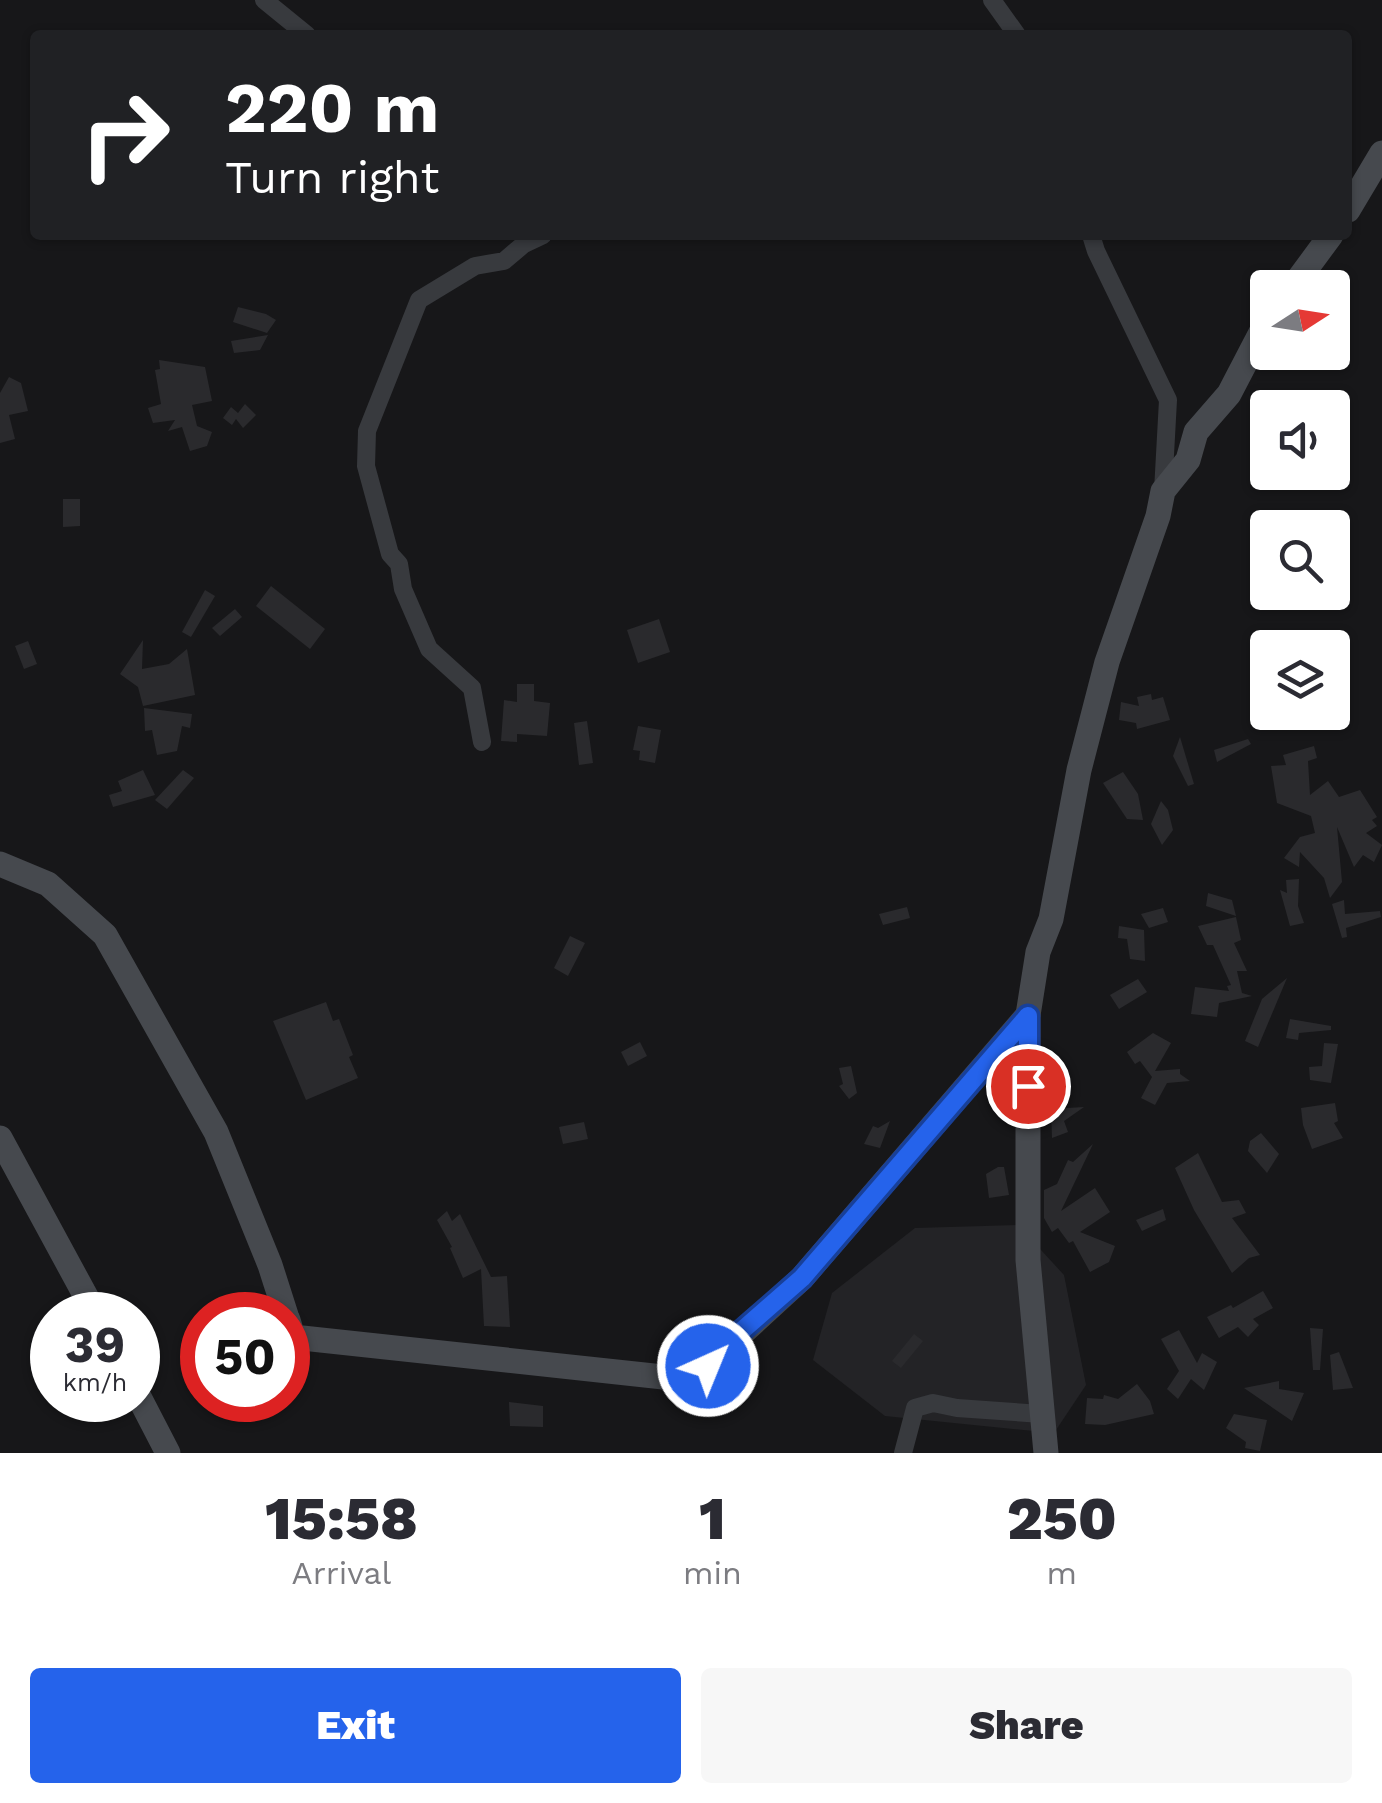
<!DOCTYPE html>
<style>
:root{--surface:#fff;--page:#f7f7f7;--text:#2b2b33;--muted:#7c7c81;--accent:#2563eb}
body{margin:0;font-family:"Work Sans",sans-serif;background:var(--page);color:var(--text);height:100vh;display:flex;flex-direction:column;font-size:38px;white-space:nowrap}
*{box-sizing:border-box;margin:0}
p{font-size:32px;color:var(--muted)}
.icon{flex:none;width:55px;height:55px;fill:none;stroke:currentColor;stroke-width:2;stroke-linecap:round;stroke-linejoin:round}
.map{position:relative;height:1453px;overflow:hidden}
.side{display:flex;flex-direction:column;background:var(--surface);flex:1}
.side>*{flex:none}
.hud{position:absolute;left:30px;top:30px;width:1322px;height:210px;border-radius:10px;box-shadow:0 2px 8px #0004;background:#202124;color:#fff;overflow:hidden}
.needle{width:65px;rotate:78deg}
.tools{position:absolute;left:1250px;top:270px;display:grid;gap:20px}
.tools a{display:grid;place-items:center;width:100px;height:100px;border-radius:10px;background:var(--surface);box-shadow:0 2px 8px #0004;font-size:50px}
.speed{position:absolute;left:30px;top:1292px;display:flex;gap:20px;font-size:50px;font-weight:700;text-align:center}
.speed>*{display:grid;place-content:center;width:130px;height:130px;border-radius:50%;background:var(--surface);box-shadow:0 2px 8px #0004;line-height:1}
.speed small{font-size:25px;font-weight:400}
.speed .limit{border:15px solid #d22;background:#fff;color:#111}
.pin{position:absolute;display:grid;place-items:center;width:85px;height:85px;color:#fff;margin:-42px;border:5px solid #fff;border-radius:50%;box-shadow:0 2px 10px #0007}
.me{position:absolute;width:110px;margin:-55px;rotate:44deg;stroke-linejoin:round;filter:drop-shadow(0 0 8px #0008)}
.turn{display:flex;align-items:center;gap:35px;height:210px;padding:0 30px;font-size:45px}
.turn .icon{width:130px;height:130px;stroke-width:2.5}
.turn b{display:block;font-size:70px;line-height:85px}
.eta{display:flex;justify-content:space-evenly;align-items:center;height:170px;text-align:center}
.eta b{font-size:60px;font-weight:800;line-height:70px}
.primary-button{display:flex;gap:20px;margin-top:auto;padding:20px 30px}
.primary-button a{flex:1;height:115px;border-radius:10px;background:var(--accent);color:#fff;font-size:40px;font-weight:800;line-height:115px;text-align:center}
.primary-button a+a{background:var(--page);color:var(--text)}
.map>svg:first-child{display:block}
.built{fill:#232326}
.building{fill:#2a2a2d}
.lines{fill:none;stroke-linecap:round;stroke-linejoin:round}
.minor{stroke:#383a3e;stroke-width:18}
.secondary{stroke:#46494e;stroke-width:25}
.route-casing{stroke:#184099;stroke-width:25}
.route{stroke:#2563eb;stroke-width:18}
</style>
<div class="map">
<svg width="1382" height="1453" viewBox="0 0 1382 1453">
<rect width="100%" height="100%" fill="#171719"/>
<path class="built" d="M 1018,1225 L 1064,1275 L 1086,1385 L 1054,1433 L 885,1416 L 813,1360 L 832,1293 L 915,1228 Z"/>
<g class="building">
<path d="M 238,307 L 266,314 L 276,320 L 267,333 L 233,322 Z"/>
<path d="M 268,335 L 260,350 L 234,353 L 231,341 Z"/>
<path d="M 159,360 L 205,367 L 212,401 L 192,405 L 197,426 L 212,432 L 207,446 L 190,451 L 182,427 L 168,431 L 175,420 L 153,423 L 148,408 L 161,404 L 155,370 L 160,369 Z"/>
<path d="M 9,377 L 21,383 L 28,411 L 9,415 L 15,439 L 0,443 L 0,393 Z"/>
<path d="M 245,404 L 256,415 L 243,428 L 236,419 L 232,425 L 223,418 L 231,407 L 238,413 Z"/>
<path d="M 63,499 L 80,499 L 80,526 L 63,527 Z"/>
<path d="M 271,586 L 325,629 L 310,649 L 256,606 Z"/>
<path d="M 205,590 L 215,596 L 191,637 L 182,632 Z"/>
<path d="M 235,609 L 242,617 L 220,636 L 212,628 Z"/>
<path d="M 659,619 L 670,652 L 638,663 L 627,630 Z"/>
<path d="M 143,640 L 142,669 L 169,664 L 187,649 L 195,695 L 143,706 L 138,687 L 120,674 Z"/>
<path d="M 28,641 L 37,664 L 24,669 L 15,646 Z"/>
<path d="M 517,684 L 534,684 L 534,701 L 550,703 L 547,736 L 517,734 L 517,742 L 501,741 L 504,700 L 517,702 Z"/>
<path d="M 1151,694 L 1152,700 L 1163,697 L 1170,720 L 1137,729 L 1136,723 L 1119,720 L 1121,702 L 1139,706 L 1137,697 Z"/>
<path d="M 144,708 L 192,714 L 190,728 L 182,726 L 177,751 L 157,755 L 152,730 L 145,731 Z"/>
<path d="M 587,721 L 593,763 L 579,765 L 574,723 Z"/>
<path d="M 638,726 L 661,730 L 655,763 L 639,760 L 640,751 L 633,750 Z"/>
<path d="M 1180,737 L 1194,784 L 1188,786 L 1173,756 Z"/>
<path d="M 1248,739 L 1251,744 L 1217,762 L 1214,750 Z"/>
<path d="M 1314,746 L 1317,758 L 1308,761 L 1310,795 L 1328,781 L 1339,797 L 1360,790 L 1377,817 L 1372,820 L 1377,826 L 1366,833 L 1382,845 L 1374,862 L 1363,855 L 1354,867 L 1337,827 L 1342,882 L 1330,898 L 1324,878 L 1300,852 L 1299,867 L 1284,858 L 1300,837 L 1315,833 L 1311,816 L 1277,803 L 1271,766 L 1286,765 L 1283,755 Z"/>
<path d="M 143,770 L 155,795 L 113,807 L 109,795 L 122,791 L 118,781 Z"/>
<path d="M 183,770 L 194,778 L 167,809 L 155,800 Z"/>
<path d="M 1123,772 L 1138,794 L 1143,820 L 1127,819 L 1103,783 Z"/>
<path d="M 1161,801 L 1168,810 L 1173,830 L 1162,845 L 1151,824 Z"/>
<path d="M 1299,879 L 1298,906 L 1304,923 L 1290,926 L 1280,890 L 1287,893 L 1286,880 Z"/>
<path d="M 1208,893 L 1232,900 L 1236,916 L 1206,906 Z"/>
<path d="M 1344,900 L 1345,914 L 1380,911 L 1381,917 L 1346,928 L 1347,937 L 1342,938 L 1332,904 Z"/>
<path d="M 907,907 L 910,918 L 883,925 L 879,914 Z"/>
<path d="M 1163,908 L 1168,922 L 1149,928 L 1141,914 Z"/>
<path d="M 1236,917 L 1241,940 L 1234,943 L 1247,971 L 1237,971 L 1242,993 L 1252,996 L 1219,1003 L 1217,1017 L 1191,1014 L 1195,987 L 1229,991 L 1227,986 L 1231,985 L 1213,945 L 1207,945 L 1198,926 Z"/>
<path d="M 1119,926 L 1144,930 L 1145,961 L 1130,959 L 1127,939 L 1118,938 Z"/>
<path d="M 570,936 L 585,943 L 568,976 L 554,968 Z"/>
<path d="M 1287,978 L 1258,1047 L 1245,1041 L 1262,999 Z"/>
<path d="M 1138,979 L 1147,992 L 1119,1009 L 1110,995 Z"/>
<path d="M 326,1002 L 333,1021 L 339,1019 L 353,1055 L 349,1057 L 358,1078 L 306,1100 L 273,1021 Z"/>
<path d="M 1290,1019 L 1331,1026 L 1331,1030 L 1299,1033 L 1298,1040 L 1286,1038 Z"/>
<path d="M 1153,1033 L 1171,1043 L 1155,1071 L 1180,1069 L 1180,1074 L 1190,1081 L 1167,1083 L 1155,1105 L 1141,1098 L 1152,1077 L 1140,1061 L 1135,1064 L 1127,1052 Z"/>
<path d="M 640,1042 L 647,1056 L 628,1066 L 621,1052 Z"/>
<path d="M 1324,1043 L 1338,1044 L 1331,1083 L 1310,1080 L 1309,1067 L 1322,1066 Z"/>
<path d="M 851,1066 L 857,1093 L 849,1099 L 839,1086 L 843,1084 L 839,1068 Z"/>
<path d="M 1335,1103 L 1338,1121 L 1334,1123 L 1343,1138 L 1312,1149 L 1303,1125 L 1301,1108 Z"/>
<path d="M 1084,1107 L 1064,1121 L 1068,1132 L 1052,1138 L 1051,1109 Z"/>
<path d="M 890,1121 L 880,1148 L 864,1144 L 873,1126 L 878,1128 Z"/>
<path d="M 584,1122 L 588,1139 L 563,1144 L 559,1127 Z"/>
<path d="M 1261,1133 L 1279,1154 L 1267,1173 L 1248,1151 L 1250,1141 Z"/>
<path d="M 1093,1144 L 1061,1211 L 1095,1188 L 1110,1212 L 1080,1232 L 1115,1246 L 1109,1262 L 1090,1272 L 1073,1241 L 1069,1243 L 1058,1228 L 1052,1232 L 1044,1218 L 1044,1190 L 1057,1184 L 1068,1160 L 1073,1162 Z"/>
<path d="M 1198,1153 L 1222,1202 L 1239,1200 L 1246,1213 L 1232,1218 L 1260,1255 L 1249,1258 L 1232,1273 L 1194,1210 L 1175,1168 Z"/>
<path d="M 998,1167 L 1004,1167 L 1009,1195 L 989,1198 L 986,1174 Z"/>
<path d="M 1163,1209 L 1166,1220 L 1142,1231 L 1136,1220 Z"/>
<path d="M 447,1211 L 452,1221 L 460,1214 L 491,1277 L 507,1276 L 510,1327 L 484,1326 L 481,1269 L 463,1278 L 450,1248 L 452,1247 L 437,1220 Z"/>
<path d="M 1263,1291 L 1273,1308 L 1253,1319 L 1259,1325 L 1248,1337 L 1238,1327 L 1219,1338 L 1207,1317 L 1231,1305 L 1233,1308 Z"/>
<path d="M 1310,1328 L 1323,1329 L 1320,1370 L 1313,1370 Z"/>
<path d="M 1179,1330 L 1197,1363 L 1202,1353 L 1217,1362 L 1204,1390 L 1191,1379 L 1178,1399 L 1167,1389 L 1179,1371 L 1161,1339 Z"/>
<path d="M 914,1334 L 923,1341 L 901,1368 L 892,1361 Z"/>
<path d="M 1339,1352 L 1353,1388 L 1333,1390 L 1330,1355 Z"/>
<path d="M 1279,1381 L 1279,1389 L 1304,1393 L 1292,1421 L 1244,1388 Z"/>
<path d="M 1137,1384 L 1150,1401 L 1154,1414 L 1105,1425 L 1085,1424 L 1087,1398 L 1103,1399 L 1104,1395 L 1118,1399 Z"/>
<path d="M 509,1402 L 543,1406 L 543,1427 L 510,1426 Z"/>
<path d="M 1234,1414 L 1267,1420 L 1260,1451 L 1245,1448 L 1246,1442 L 1226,1428 Z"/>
</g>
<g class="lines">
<g class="minor">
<path d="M 264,0 L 307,35"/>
<path d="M 992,0 L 1017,35"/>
<path d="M 1091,235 L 1096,251 L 1168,400 L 1163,491"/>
<path d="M 482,742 L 472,688 L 429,649 L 403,589 L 399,564 L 390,554 L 366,466 L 367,431 L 419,300 L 475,266 L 504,261 L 524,244 L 543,235"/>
<path d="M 903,1453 L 915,1408 L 933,1403 L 957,1408 L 1042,1414"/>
</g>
<g class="secondary">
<path d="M 1348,210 L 1382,153"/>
<path d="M 1292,288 L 1331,235"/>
<path d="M 0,864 L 48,884 L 105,935 L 216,1132 L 270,1265 L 286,1315"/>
<path d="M 0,1138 L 96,1315"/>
<path d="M 288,1320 L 293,1337 L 691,1380 L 802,1278 L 1028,1015"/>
<path d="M 138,1395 L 168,1453"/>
<path d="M 1046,1453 L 1028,1260 L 1028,1015 L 1038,952 L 1051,919 L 1079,770 L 1107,662 L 1158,516 L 1163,491 L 1188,460 L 1196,432 L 1229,394 L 1268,319"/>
</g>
</g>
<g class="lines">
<defs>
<path id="route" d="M 708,1366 L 738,1334 L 802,1278 L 1028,1016 L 1028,1086"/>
</defs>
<use href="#route" class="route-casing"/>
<use href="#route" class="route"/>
</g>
</svg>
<div class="tools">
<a><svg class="needle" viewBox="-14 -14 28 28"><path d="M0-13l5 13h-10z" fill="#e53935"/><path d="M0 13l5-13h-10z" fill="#7c7c81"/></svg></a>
<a><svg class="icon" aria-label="sound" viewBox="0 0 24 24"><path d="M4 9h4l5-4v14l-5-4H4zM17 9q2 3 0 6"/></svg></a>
<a><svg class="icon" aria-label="search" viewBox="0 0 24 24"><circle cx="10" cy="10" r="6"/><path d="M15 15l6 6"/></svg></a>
<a><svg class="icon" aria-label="layers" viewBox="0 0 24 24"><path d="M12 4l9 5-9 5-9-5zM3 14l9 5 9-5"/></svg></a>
</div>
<div class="speed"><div>39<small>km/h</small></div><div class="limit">50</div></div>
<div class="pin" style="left:1028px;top:1086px;background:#d93025"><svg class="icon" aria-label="arrive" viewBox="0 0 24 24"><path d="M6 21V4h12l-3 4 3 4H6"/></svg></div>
<svg class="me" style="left:708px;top:1366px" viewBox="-20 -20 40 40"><circle r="17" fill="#2563eb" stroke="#fff" stroke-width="3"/><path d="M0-11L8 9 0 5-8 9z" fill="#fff"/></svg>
<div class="hud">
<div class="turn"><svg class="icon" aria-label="right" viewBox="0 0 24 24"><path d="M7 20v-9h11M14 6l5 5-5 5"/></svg><div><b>220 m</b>Turn right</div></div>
</div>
</div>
<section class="side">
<div class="eta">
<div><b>15:58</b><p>Arrival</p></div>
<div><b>1</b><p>min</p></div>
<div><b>250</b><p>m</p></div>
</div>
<div class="primary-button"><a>Exit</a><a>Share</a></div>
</section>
